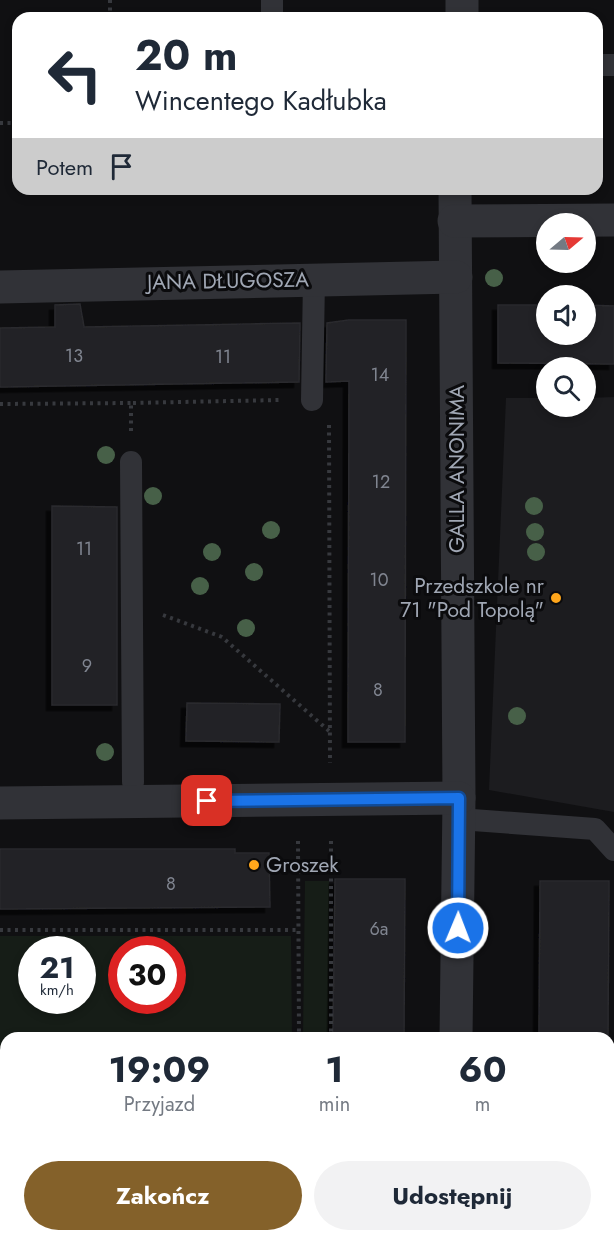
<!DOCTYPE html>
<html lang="pl">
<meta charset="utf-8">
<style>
:root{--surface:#fff;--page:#f2f2f3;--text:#1f2937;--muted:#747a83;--accent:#84612a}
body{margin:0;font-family:Jost,sans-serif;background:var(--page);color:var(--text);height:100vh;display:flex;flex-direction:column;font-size:22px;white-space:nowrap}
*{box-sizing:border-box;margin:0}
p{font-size:20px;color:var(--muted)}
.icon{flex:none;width:33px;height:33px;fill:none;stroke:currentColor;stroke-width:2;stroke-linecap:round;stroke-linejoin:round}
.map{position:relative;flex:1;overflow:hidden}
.drawer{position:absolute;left:0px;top:1032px;width:615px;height:210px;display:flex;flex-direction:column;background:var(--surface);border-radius:18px 18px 0 0;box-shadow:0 3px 9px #0003}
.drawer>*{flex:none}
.guide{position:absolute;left:12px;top:12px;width:591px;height:183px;border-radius:18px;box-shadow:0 3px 9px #0003;background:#fff;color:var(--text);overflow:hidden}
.needle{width:39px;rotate:71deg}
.buttons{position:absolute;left:536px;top:213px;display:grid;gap:12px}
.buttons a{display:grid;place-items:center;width:60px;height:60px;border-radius:50%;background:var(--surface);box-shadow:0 3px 9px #0003;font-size:30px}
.speed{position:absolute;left:18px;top:936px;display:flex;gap:12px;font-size:30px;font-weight:700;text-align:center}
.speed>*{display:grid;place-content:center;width:78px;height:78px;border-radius:50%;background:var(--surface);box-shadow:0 3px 9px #0003;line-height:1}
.speed small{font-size:15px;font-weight:400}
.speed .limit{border:9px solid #d22;background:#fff;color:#111}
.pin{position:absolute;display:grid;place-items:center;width:51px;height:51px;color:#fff;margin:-26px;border-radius:12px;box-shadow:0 3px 9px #0006}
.me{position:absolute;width:66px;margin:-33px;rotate:1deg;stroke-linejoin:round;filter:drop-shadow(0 0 4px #0008)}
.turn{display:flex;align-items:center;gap:21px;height:126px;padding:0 24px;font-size:27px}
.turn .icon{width:78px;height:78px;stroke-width:2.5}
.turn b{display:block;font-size:42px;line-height:51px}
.then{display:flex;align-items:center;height:57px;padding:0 24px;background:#0003;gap:12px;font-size:22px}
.eta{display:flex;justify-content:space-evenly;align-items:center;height:102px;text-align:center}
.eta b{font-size:36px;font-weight:700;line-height:42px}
.button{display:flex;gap:12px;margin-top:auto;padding:12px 24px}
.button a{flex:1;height:69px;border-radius:36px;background:var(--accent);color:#fff;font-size:24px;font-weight:700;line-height:69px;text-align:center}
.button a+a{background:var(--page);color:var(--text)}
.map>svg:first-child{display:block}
.built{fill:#1c1c1f}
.green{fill:#161d17;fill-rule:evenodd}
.building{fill:#232326;stroke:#2a2a2e;stroke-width:1.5;filter:url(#shadow)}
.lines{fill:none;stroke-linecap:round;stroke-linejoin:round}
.path{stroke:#37393e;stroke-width:4;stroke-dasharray:3 4.5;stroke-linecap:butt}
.lane{stroke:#313237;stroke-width:22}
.street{stroke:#313237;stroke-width:33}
.tree{fill:#476048}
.route-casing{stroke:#114b97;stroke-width:15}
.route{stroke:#1a73e8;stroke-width:10}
.poi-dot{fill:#ffa61b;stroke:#0b0b0d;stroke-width:2}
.labels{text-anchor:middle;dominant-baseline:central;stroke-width:6;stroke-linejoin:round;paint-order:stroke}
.number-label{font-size:18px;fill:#808590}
.street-label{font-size:21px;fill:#a0a7b4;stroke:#0b0b0d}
.poi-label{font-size:21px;fill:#a0a7b4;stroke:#0b0b0d;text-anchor:end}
</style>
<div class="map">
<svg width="614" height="1242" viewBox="0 0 614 1242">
<defs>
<filter id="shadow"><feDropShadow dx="-5.5" dy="5.5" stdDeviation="0" flood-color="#0009"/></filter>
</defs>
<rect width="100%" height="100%" fill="#101012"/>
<path class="built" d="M 614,397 L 614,812 L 489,790 L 506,398 L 546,398 L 546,406 L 585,406 L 585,398 Z"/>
<g class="green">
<path d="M 305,881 L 329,881 L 328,1038 L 303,1038 Z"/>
<path d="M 0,936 L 291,936 L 292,1038 L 6,1038 L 6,1149 L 0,1148 ZM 32,950 L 82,950 L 82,1000 L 32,1000 ZM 122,950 L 172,950 L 172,1000 L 122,1000 Z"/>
</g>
<g class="building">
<path d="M 80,304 L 84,327 L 300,323 L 299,382 L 0,387 L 0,328 L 55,327 L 55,305 Z"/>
<path d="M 498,305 L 546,305 L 546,334 L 585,334 L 585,305 L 614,306 L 614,364 L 498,363 Z"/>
<path d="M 349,320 L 406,320 L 405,742 L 348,742 L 349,381 L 326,382 L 327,323 Z"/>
<path d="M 52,506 L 117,507 L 117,705 L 52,705 Z"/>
<path d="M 187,703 L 280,704 L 279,742 L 186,741 Z"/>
<path d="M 0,849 L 235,849 L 235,853 L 269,853 L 270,907 L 0,909 Z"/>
<path d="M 335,879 L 405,879 L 404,1038 L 333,1038 Z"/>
<path d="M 540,881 L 609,881 L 608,1038 L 539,1038 Z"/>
</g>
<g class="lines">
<g class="path">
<path d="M 110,18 L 110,0"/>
<path d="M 0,123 L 18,123"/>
<path d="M 0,404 L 131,403"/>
<path d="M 329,425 L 330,763"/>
<path d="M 131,431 L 131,403 L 280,400"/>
<path d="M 163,615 L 222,637 L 329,731"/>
<path d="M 298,841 L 299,1038"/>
<path d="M 331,841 L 331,1038"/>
<path d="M 0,930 L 298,930"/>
<path d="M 609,1088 L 614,1088"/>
<path d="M 0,1151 L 6,1152"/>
<path d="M 490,1242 L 512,1242"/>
</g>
<g class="lane">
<path d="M 272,0 L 272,18"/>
<path d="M 597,65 L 614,65"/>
<path d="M 312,400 L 314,279"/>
<path d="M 131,462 L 133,782"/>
<path d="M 459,819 L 595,829 L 614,850"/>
</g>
<g class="street">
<path d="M 462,18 L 462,0"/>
<path d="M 455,189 L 459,798 L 456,1038"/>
<path d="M 454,221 L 614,220"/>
<path d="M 0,287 L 456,277"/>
<path d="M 0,803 L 459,798"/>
<path d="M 453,1242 L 453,1236"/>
</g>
</g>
<g class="tree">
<circle cx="494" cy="278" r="9"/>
<circle cx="106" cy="455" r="9"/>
<circle cx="153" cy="496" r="9"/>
<circle cx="534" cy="506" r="9"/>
<circle cx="271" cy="530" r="9"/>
<circle cx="535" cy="532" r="9"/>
<circle cx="212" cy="552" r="9"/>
<circle cx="536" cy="552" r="9"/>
<circle cx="254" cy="572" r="9"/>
<circle cx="200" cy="586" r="9"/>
<circle cx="246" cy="628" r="9"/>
<circle cx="517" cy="716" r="9"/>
<circle cx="105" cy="752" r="9"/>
</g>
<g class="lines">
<defs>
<path id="route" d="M 207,801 L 459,798 L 458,928"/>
</defs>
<use href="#route" class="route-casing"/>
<use href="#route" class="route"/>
</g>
<g class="poi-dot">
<circle cx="556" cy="598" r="6"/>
<circle cx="254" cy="865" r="6"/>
</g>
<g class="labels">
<g class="number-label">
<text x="74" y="356">13</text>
<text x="223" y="357">11</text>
<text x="380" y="375">14</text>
<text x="381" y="482">12</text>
<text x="84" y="549">11</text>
<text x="379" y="580">10</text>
<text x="87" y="666">9</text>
<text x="378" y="690">8</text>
<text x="171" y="884">8</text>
<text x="379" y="929">6a</text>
</g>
<g class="street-label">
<text transform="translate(228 281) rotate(-1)">JANA DŁUGOSZA</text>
<text transform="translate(457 469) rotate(-90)">GALLA ANONIMA</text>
</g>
<g class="poi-label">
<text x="544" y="586">Przedszkole nr<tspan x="544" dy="24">71 "Pod Topolą"</tspan></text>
<text x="266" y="865" text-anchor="start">Groszek</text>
</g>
</g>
</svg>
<div class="buttons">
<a><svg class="needle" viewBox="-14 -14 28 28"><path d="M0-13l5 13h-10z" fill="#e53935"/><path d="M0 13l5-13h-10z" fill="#747a83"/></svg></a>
<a><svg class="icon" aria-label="sound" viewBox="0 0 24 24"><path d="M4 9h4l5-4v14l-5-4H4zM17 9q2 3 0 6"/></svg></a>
<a><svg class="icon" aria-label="search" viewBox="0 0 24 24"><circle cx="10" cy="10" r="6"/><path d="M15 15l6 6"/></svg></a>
</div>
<div class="speed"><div>21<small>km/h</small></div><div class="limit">30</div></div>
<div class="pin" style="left:207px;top:801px;background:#d93025"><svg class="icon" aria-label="arrive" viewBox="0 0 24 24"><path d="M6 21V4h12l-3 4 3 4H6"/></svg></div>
<svg class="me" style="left:458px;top:928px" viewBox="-20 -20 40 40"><circle r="17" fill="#1a73e8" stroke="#fff" stroke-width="3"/><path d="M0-11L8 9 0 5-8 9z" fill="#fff"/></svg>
<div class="guide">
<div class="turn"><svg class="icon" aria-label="left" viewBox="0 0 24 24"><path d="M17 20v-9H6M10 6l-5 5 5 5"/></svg><div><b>20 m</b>Wincentego Kadłubka</div></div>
<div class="then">Potem<svg class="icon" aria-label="arrive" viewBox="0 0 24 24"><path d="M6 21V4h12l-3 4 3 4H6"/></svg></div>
</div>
<section class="drawer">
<div class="eta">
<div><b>19:09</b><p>Przyjazd</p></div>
<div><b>1</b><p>min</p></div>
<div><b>60</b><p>m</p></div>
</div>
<div class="button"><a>Zakończ</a><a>Udostępnij</a></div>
</section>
</div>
